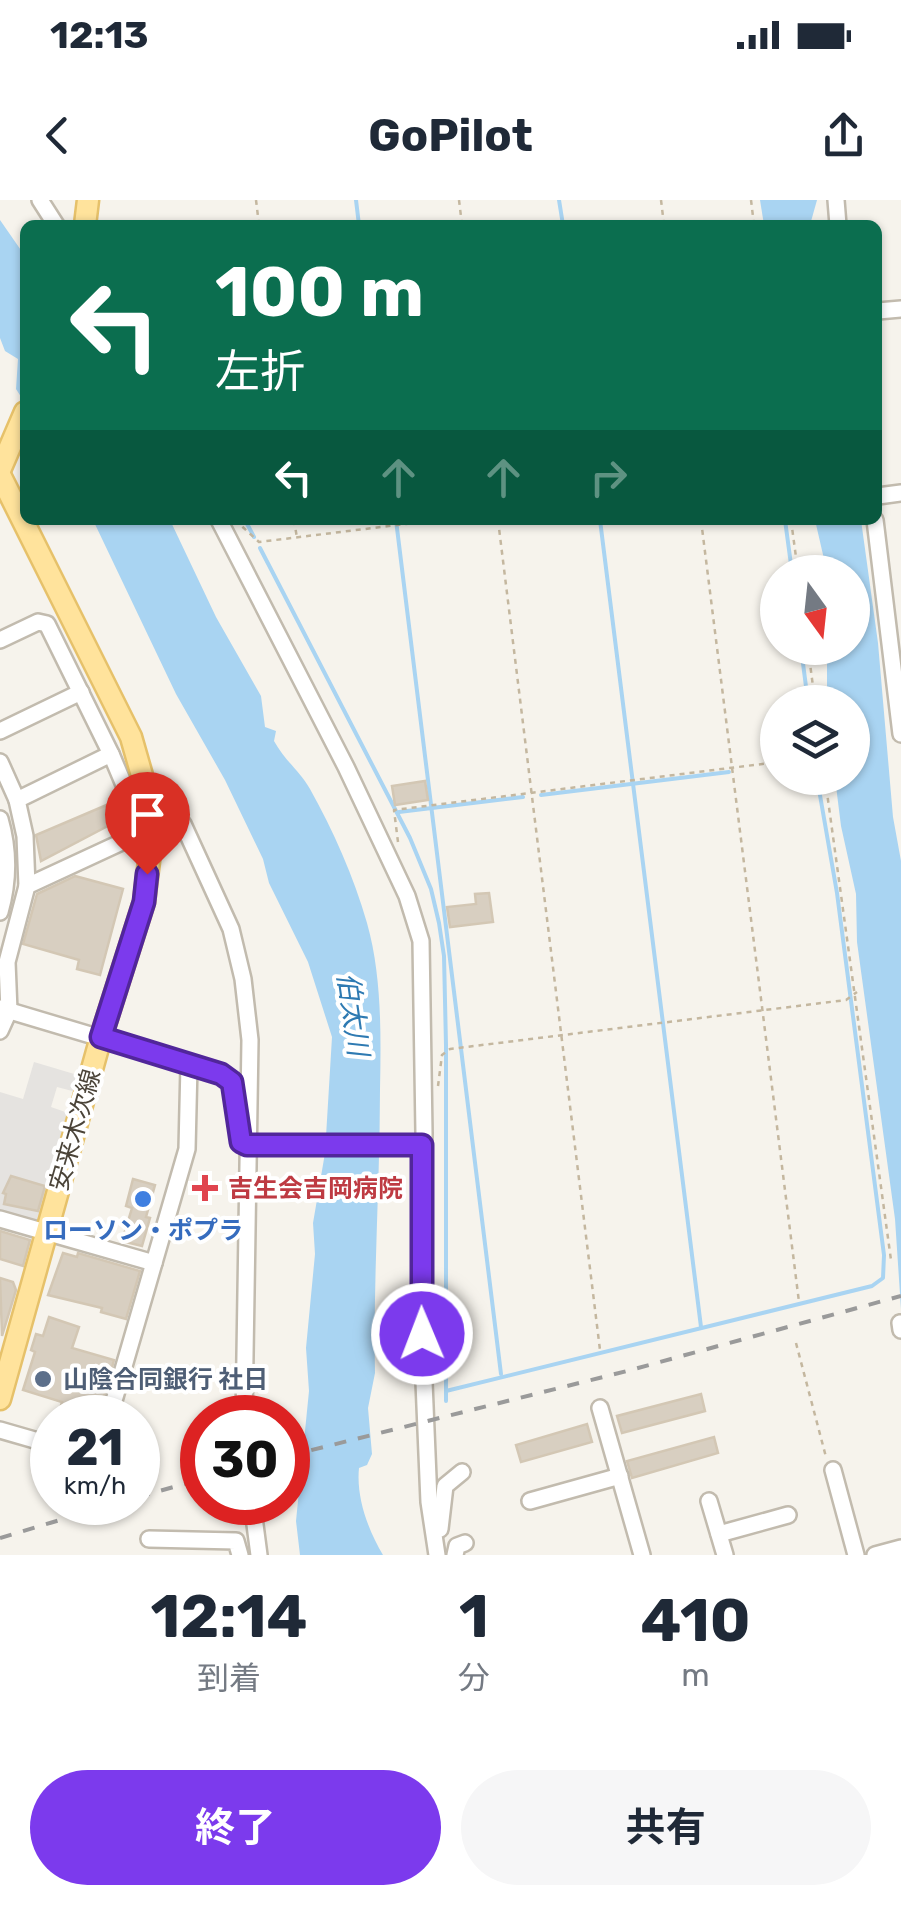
<!DOCTYPE html>
<html lang="ja">
<meta charset="utf-8">
<style>
:root{--surface:#fff;--page:#f6f6f7;--text:#1f2937;--muted:#747a83;--accent:#7c3aed}
body{margin:0;font-family:Rubik,"Noto Sans JP",sans-serif;background:var(--page);color:var(--text);height:100vh;display:flex;flex-direction:column;font-size:38px;white-space:nowrap}
*{box-sizing:border-box;margin:0}
p{font-size:32px;color:var(--muted)}
.icon{flex:none;width:55px;height:55px;fill:none;stroke:currentColor;stroke-width:2;stroke-linecap:round;stroke-linejoin:round}
.map{position:relative;height:1355px;overflow:hidden}
.sheet{display:flex;flex-direction:column;background:var(--surface);flex:1}
.sheet>*{flex:none}
.guide{position:absolute;left:20px;top:20px;width:862px;height:305px;border-radius:15px;box-shadow:0 2px 8px #0004;background:#0b6e4f;color:#fff;overflow:hidden}
.needle{width:65px;rotate:165deg}
.fabs{position:absolute;left:760px;top:355px;display:grid;gap:20px}
.fabs a{display:grid;place-items:center;width:110px;height:110px;border-radius:50%;background:var(--surface);box-shadow:0 2px 8px #0004;font-size:50px}
.speed{position:absolute;left:30px;top:1195px;display:flex;gap:20px;font-size:50px;font-weight:700;text-align:center}
.speed>*{display:grid;place-content:center;width:130px;height:130px;border-radius:50%;background:var(--surface);box-shadow:0 2px 8px #0004;line-height:1}
.speed small{font-size:25px;font-weight:400}
.speed .limit{border:15px solid #d22;background:#fff;color:#111}
.pin{position:absolute;display:grid;place-items:center;width:85px;height:85px;color:#fff;margin:-102px -42px;border-radius:50% 50% 50% 0;rotate:-45deg;box-shadow:0 0 10px #0007}
.pin .icon{rotate:45deg}
.me{position:absolute;width:110px;margin:-55px;rotate:359deg;stroke-linejoin:round;filter:drop-shadow(0 0 8px #0008)}
.turn{display:flex;align-items:center;gap:35px;height:210px;padding:0 30px;font-size:45px}
.turn .icon{width:130px;height:130px;stroke-width:2.5}
.turn b{display:block;font-size:70px;line-height:85px}
.lanes{display:flex;align-items:center;height:95px;padding:0 30px;background:#0003;justify-content:center;gap:50px;direction:ltr}
.lanes .off{opacity:.35}
.eta{display:flex;justify-content:space-evenly;align-items:center;height:170px;text-align:center}
.eta b{font-size:60px;font-weight:700;line-height:70px}
.action{display:flex;gap:20px;margin-top:auto;padding:20px 30px}
.action a{flex:1;height:115px;border-radius:60px;background:var(--accent);color:#fff;font-size:40px;font-weight:700;line-height:115px;text-align:center}
.action a+a{background:var(--page);color:var(--text)}
.status{display:flex;justify-content:space-between;align-items:center;height:70px;padding:0 50px;background:var(--surface);direction:ltr}
.status svg{height:28px;fill:currentColor}
header{display:flex;justify-content:space-between;align-items:center;height:130px;padding:0 30px;background:var(--surface);font-size:45px;font-weight:700}
.map>svg:first-child{display:block}
.parking{fill:#e5e3e0}
.water{fill:#a9d4f2}
.lines{fill:none;stroke-linecap:round;stroke-linejoin:round}
.stream{stroke:#a9d4f2;stroke-width:4}
.building{fill:#d8cfc1;stroke:#d3c7b4;stroke-width:2.5}
.minor-casing{stroke:#c2bbae;stroke-width:20}
.major-casing{stroke:#e6c16a;stroke-width:25}
.path{stroke:#c4b79f;stroke-width:2.5;stroke-dasharray:5 5;stroke-linecap:butt}
.minor{stroke:#fff;stroke-width:15}
.major{stroke:#ffe39c;stroke-width:20}
.rail{stroke:#9a9a9a;stroke-width:4;stroke-dasharray:12 12;stroke-linecap:butt}
.route-casing{stroke:#51269a;stroke-width:25}
.route{stroke:#7c3aed;stroke-width:18}
.health-dot{fill:#e0444e;stroke:#fff;stroke-width:4}
.shop-dot{fill:#3f7fe0;stroke:#fff;stroke-width:4}
.service-dot{fill:#5c6f8a;stroke:#fff;stroke-width:4}
.labels{text-anchor:middle;dominant-baseline:central;stroke-width:8;stroke-linejoin:round;paint-order:stroke}
.street-label{font-size:25px;fill:#4b4439;stroke:#fff}
.health-label{font-size:25px;font-weight:bold;fill:#be3a42;stroke:#fff;text-anchor:start}
.shop-label{font-size:25px;font-weight:bold;fill:#366cbe;stroke:#fff}
.service-label{font-size:25px;font-weight:bold;fill:#4e5e75;stroke:#fff;text-anchor:start}
.water-label{font-size:28px;font-style:italic;fill:#2e7ab2;stroke:#fff}
</style>
<div class="status"><b>12:13</b><svg viewBox="0 0 49 12"><path d="M0 12V9h3v3zM5 12V6h3v6zM10 12V3h3v9zM15 12V0h3v12zM26 1h20v11H26zM47 4h2v5h-2z"/></svg></div>
<header><svg class="icon" aria-label="back" viewBox="0 0 24 24"><path d="M15 5l-7 7 7 7"/></svg>GoPilot<svg class="icon" aria-label="share" viewBox="0 0 24 24"><path d="M12 15V3M7 8l5-5 5 5M5 13v7h14v-7"/></svg></header>
<div class="map">
<svg width="901" height="1355" viewBox="0 0 901 1355">
<rect width="100%" height="100%" fill="#f6f3ec"/>
<path class="parking" d="M 34,862 L 81,876 L 76,892 L 57,887 L 51,907 L 71,914 L 37,1027 L 0,1016 L 0,892 L 23,899 Z"/>
<g class="water">
<path d="M 760,0 L 817,0 L 810,25 L 764,25 Z"/>
<path d="M 0,20 L 25,56 L 25,203 L 16,189 L 18,159 L 5,151 L 0,138 Z"/>
<path d="M 93,320 L 170,320 L 216,417 L 261,496 L 265,527 L 276,531 L 274,541 C 285,561 299,570 310,589 C 333,630 354,677 367,723 C 382,776 381,835 380,890 C 380,984 373,1078 375,1173 L 368,1208 L 372,1254 L 367,1265 L 359,1268 C 356,1297 368,1330 383,1355 L 300,1355 L 296,1321 L 309,1191 L 306,1148 L 315,1054 L 313,1023 L 325,953 L 332,837 L 308,762 L 269,683 L 263,659 L 225,580 L 176,494 Z"/>
<path d="M 815,320 L 861,320 L 878,443 L 893,617 L 901,661 L 901,1109 L 895,1019 L 857,742 L 856,694 L 841,626 L 835,578 L 852,578 L 852,502 L 827,502 L 827,448 L 852,448 L 852,372 L 827,372 Z"/>
</g>
<g class="lines">
<g class="stream">
<path d="M 356,0 L 359,25"/>
<path d="M 559,0 L 563,25"/>
<path d="M 245,320 L 254,337"/>
<path d="M 396,320 L 501,1174"/>
<path d="M 600,320 L 701,1127"/>
<path d="M 785,320 L 792,372"/>
<path d="M 260,348 L 410,638 L 431,689 L 439,723 L 444,756 L 446,845 L 446,1201"/>
<path d="M 801,448 L 808,502"/>
<path d="M 541,595 L 729,572"/>
<path d="M 399,612 L 523,597"/>
<path d="M 446,1191 L 872,1086 L 883,1078 L 884,1055 L 837,693 L 817,578"/>
</g>
</g>
<g class="building">
<path d="M 425,581 L 428,600 L 395,605 L 392,586 Z"/>
<path d="M 116,601 L 123,618 L 41,661 L 36,635 Z"/>
<path d="M 75,676 L 123,689 L 100,775 L 77,769 L 79,760 L 23,744 L 37,694 Z"/>
<path d="M 489,693 L 493,722 L 450,727 L 447,707 L 476,704 L 475,694 Z"/>
<path d="M 11,976 L 45,986 L 38,1011 L 4,1004 L 6,994 L 3,993 Z"/>
<path d="M 133,979 L 155,985 L 146,1017 L 150,1018 L 142,1046 L 122,1041 L 132,1008 L 126,1006 Z"/>
<path d="M 0,1031 L 30,1040 L 23,1066 L 0,1059 Z"/>
<path d="M 63,1053 L 77,1057 L 78,1053 L 140,1071 L 126,1119 L 101,1112 L 102,1108 L 48,1095 Z"/>
<path d="M 0,1078 L 13,1082 L 16,1090 L 2,1136 Z"/>
<path d="M 49,1117 L 79,1127 L 72,1148 L 114,1160 L 98,1218 L 57,1218 L 62,1202 L 23,1190 L 35,1152 L 31,1150 L 36,1134 L 43,1136 Z"/>
<path d="M 701,1194 L 705,1211 L 622,1233 L 617,1216 Z"/>
<path d="M 587,1224 L 592,1242 L 521,1262 L 516,1245 Z"/>
<path d="M 714,1237 L 718,1253 L 632,1278 L 627,1261 Z"/>
</g>
<g class="lines">
<defs>
<g id="minor">
<path d="M 40,0 L 56,25"/>
<path d="M 836,0 L 838,25"/>
<path d="M 878,111 L 901,109"/>
<path d="M 878,296 L 901,293"/>
<path d="M 219,320 L 346,567 L 407,696 L 421,741 L 424,933 L 422,1134 L 429,1302 L 437,1355"/>
<path d="M 875,320 L 901,534"/>
<path d="M 0,440 L 38,422 L 47,424 L 111,554"/>
<path d="M 0,531 L 81,492"/>
<path d="M 0,562 L 17,600"/>
<path d="M 149,612 L 171,616 L 183,624 L 231,729 L 243,779 L 250,840 L 244,1218"/>
<path d="M 0,619 C 9,650 9,680 0,712"/>
<path d="M 27,686 L 25,636 L 17,600 L 111,554 L 133,606 L 137,635"/>
<path d="M 0,808 L 221,874 L 232,882 L 241,940"/>
<path d="M 0,831 L 9,811 L 7,762 L 27,686 L 137,635 L 151,634"/>
<path d="M 247,945 L 422,945"/>
<path d="M 0,1019 L 154,1063"/>
<path d="M 900,1123 L 901,1130"/>
<path d="M 600,1208 L 642,1355"/>
<path d="M 109,1218 L 187,949 L 189,865"/>
<path d="M 0,1230 L 52,1245"/>
<path d="M 833,1270 L 856,1355"/>
<path d="M 530,1301 L 620,1276"/>
<path d="M 709,1301 L 725,1355"/>
<path d="M 252,1302 L 259,1355"/>
<path d="M 440,1329 L 445,1286 L 462,1272"/>
<path d="M 719,1334 L 788,1315"/>
<path d="M 149,1339 L 236,1341 L 240,1355"/>
<path d="M 455,1355 L 457,1346 L 465,1343"/>
<path d="M 875,1355 L 901,1348"/>
</g>
<g id="major">
<path d="M 85,25 L 88,0"/>
<path d="M 0,270 L 25,212"/>
<path d="M 0,275 L 131,537 L 147,593 L 151,645 L 144,702 L 101,837 L 0,1199"/>
</g>
</defs>
<use href="#minor" class="minor-casing"/>
<use href="#major" class="major-casing"/>
<g class="path">
<path d="M 256,0 L 259,25"/>
<path d="M 459,0 L 462,25"/>
<path d="M 661,0 L 664,25"/>
<path d="M 751,0 L 754,25"/>
<path d="M 235,320 L 259,342 L 438,320"/>
<path d="M 294,320 L 297,338"/>
<path d="M 498,320 L 600,1150"/>
<path d="M 701,320 L 799,1102"/>
<path d="M 791,320 L 798,372"/>
<path d="M 808,448 L 815,502"/>
<path d="M 825,578 L 891,1060"/>
<path d="M 398,642 L 394,610 L 778,562"/>
<path d="M 438,886 L 442,855 L 450,849 L 846,800 L 857,792"/>
<path d="M 796,1143 L 826,1257"/>
</g>
<use href="#minor" class="minor"/>
<use href="#major" class="major"/>
<g class="rail">
<path d="M 288,1256 L 627,1171 L 901,1096"/>
<path d="M 138,1297 L 202,1279"/>
<path d="M 0,1338 L 120,1302"/>
</g>
</g>
<g class="lines">
<defs>
<path id="route" d="M 147,674 L 144,702 L 101,837 L 221,874 L 232,882 L 241,942 L 247,945 L 422,945 L 422,1134"/>
</defs>
<use href="#route" class="route-casing"/>
<use href="#route" class="route"/>
</g>
<path class="health-dot" d="M200 973h10v10h10v10h-10v10h-10v-10h-10v-10h10z"/>
<circle class="shop-dot" cx="143" cy="999" r="10"/>
<circle class="service-dot" cx="43" cy="1179" r="10"/>
<g class="labels">
<g class="street-label">
<text transform="translate(75 930) rotate(-74)">安来木次線</text>
</g>
<g class="health-label">
<text x="228" y="988">吉生会吉岡病院</text>
</g>
<g class="shop-label">
<text x="143" y="1030">ローソン・ポプラ</text>
</g>
<g class="service-label">
<text x="63" y="1179">山陰合同銀行 社日</text>
</g>
<g class="water-label">
<text transform="translate(353 814) rotate(82)">伯太川</text>
</g>
</g>
</svg>
<div class="fabs">
<a><svg class="needle" viewBox="-14 -14 28 28"><path d="M0-13l5 13h-10z" fill="#e53935"/><path d="M0 13l5-13h-10z" fill="#747a83"/></svg></a>
<a><svg class="icon" aria-label="layers" viewBox="0 0 24 24"><path d="M12 4l9 5-9 5-9-5zM3 14l9 5 9-5"/></svg></a>
</div>
<div class="speed"><div>21<small>km/h</small></div><div class="limit">30</div></div>
<div class="pin" style="left:147px;top:674px;background:#d93025"><svg class="icon" aria-label="arrive" viewBox="0 0 24 24"><path d="M6 21V4h12l-3 4 3 4H6"/></svg></div>
<svg class="me" style="left:422px;top:1134px" viewBox="-20 -20 40 40"><circle r="17" fill="#7c3aed" stroke="#fff" stroke-width="3"/><path d="M0-11L8 9 0 5-8 9z" fill="#fff"/></svg>
<div class="guide">
<div class="turn"><svg class="icon" aria-label="left" viewBox="0 0 24 24"><path d="M17 20v-9H6M10 6l-5 5 5 5"/></svg><div><b>100 m</b>左折</div></div>
<div class="lanes"><svg class="icon" aria-label="left" viewBox="0 0 24 24"><path d="M17 20v-9H6M10 6l-5 5 5 5"/></svg><svg class="icon off" aria-label="ahead" viewBox="0 0 24 24"><path d="M12 20V5M6 11l6-6 6 6"/></svg><svg class="icon off" aria-label="ahead" viewBox="0 0 24 24"><path d="M12 20V5M6 11l6-6 6 6"/></svg><svg class="icon off" aria-label="right" viewBox="0 0 24 24"><path d="M7 20v-9h11M14 6l5 5-5 5"/></svg></div>
</div>
</div>
<section class="sheet">
<div class="eta">
<div><b>12:14</b><p>到着</p></div>
<div><b>1</b><p>分</p></div>
<div><b>410</b><p>m</p></div>
</div>
<div class="action"><a>終了</a><a>共有</a></div>
</section>
